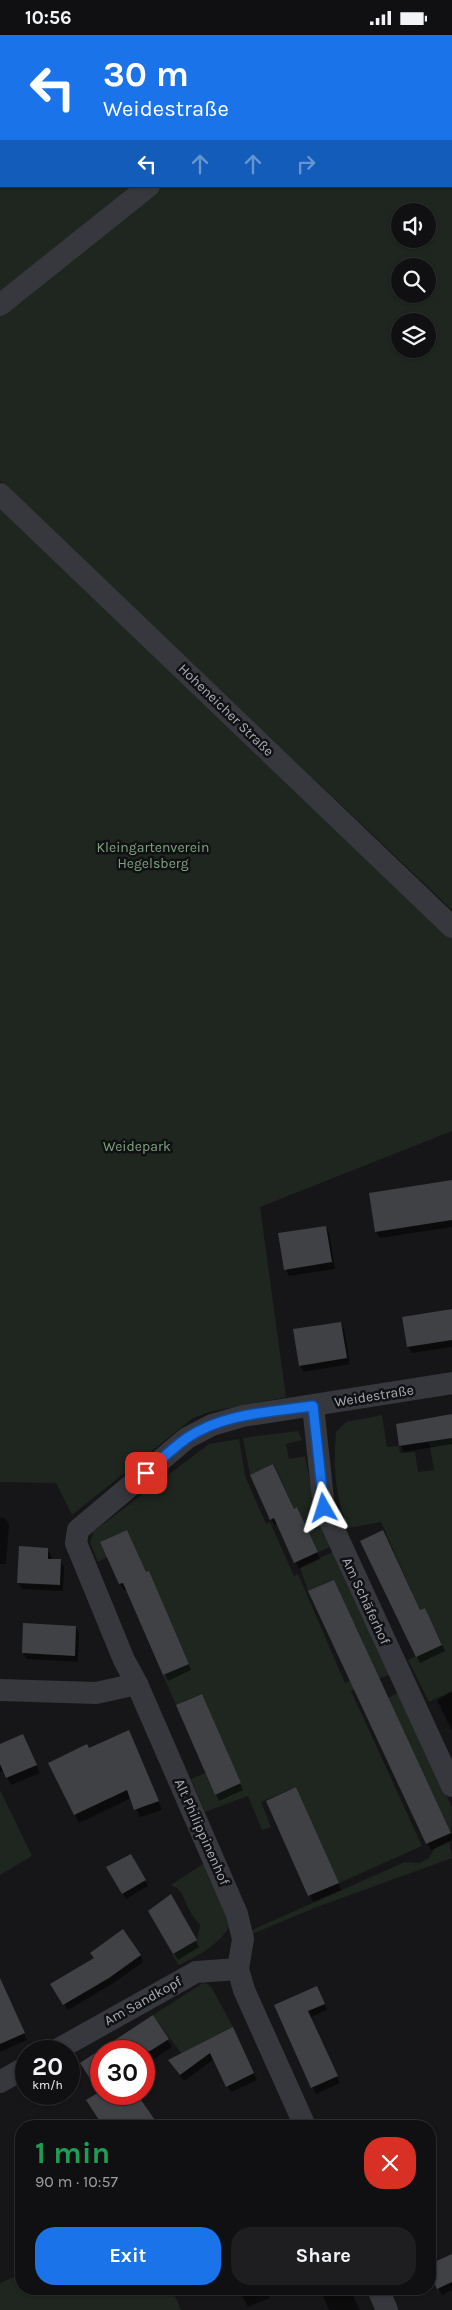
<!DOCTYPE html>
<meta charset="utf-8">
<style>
:root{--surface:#101012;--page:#1e1e20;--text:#f1f3f6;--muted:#9c9d9f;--line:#303032;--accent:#1a73e8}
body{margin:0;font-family:Karla,sans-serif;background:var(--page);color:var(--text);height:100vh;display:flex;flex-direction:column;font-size:19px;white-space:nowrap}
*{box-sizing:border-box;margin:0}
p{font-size:16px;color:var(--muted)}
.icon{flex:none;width:28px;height:28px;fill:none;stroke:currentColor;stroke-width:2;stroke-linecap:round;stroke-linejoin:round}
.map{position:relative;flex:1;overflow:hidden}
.side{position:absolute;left:15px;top:2085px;width:421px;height:175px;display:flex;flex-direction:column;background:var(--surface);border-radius:20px;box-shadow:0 1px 4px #0004,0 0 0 1px var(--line)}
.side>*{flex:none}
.banner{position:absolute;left:0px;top:0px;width:452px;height:152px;box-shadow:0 1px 4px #0004,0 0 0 1px var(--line);background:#1a73e8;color:#fff;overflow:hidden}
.buttons{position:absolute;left:391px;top:168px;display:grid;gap:10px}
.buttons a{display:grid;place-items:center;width:45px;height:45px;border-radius:50%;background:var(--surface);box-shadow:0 1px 4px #0004,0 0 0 1px var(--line);font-size:25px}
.speed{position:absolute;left:15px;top:2005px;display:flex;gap:10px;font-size:25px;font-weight:700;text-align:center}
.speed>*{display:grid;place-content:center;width:65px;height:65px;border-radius:50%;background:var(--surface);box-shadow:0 1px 4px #0004,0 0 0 1px var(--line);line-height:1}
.speed small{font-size:12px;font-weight:400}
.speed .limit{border:8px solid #d22;background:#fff;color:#111}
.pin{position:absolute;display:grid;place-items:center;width:42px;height:42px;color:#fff;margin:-21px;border-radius:10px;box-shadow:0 2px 8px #0006}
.me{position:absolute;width:55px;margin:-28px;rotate:354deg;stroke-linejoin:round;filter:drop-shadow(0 0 4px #0008)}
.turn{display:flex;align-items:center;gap:18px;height:105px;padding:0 20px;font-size:22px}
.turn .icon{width:65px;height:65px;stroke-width:2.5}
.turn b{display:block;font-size:35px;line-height:42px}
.lanes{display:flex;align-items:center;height:48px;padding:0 20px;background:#0003;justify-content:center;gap:25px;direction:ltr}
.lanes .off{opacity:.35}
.round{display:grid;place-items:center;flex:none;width:52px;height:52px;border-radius:20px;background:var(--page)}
.summary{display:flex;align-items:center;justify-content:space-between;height:85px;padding:0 20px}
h1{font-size:30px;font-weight:700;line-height:38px;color:#1e9e55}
.primary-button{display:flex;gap:10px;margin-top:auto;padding:10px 20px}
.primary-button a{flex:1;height:58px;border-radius:20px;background:var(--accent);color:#fff;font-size:20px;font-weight:700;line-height:58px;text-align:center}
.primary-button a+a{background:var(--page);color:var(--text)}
.status{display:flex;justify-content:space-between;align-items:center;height:35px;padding:0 25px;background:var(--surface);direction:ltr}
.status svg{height:14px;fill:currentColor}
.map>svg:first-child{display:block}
.green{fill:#1e261f;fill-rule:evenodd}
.shadow{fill:#0007}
.building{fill:#404145}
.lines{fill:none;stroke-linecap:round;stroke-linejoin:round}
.street{stroke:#37383d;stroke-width:22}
.route-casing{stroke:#114b97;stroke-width:12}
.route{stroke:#1a73e8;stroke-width:9}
.labels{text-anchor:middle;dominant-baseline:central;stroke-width:5;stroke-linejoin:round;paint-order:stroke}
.street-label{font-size:14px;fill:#a8adb8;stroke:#111113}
.park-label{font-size:14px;fill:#7fa381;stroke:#111113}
</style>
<div class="status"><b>10:56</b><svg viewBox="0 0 49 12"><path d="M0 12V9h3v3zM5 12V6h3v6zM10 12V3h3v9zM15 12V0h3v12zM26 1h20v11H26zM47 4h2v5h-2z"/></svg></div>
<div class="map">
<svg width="452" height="2275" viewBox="0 0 452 2275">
<rect width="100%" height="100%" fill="#161618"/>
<g class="green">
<path d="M 0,0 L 40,1 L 1,1 L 1,151 L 131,151 L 0,262 Z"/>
<path d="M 90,0 L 314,0 L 313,1 Z"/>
<path d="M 341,0 L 452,0 L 452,875 L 0,446 L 0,279 L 156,151 L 451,151 L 451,1 L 339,1 ZM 400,176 L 428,176 L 428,204 L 400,204 ZM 400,231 L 428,231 L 428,259 L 400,259 ZM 400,286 L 428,286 L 428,314 L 400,314 Z"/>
<path d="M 0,468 L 452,901 L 452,1096 L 260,1172 L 286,1362 L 209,1377 L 193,1383 L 72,1480 L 56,1448 L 0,1447 Z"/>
<path d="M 382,1380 L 387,1412 L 399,1411 L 400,1418 L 415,1417 L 418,1437 L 434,1435 L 429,1406 L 452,1403 L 452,1656 L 429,1667 L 408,1625 L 442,1609 L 425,1573 L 420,1575 L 381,1487 L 348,1493 C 335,1462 333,1431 336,1397 L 346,1387 Z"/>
<path d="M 298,1396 L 302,1405 L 286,1409 L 289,1424 L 305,1421 L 316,1478 L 330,1512 L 318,1517 L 298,1473 L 294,1474 L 274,1429 L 250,1440 L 243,1403 Z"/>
<path d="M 239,1404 L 245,1441 L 266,1489 L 270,1487 L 294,1541 L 298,1539 L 345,1648 L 375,1635 L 355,1590 L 353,1591 L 308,1556 L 300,1532 L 333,1517 L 390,1639 L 351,1656 L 422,1811 L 339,1848 L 296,1752 L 261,1767 L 271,1792 L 262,1795 L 248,1761 L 205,1777 L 191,1744 L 205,1738 L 215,1760 L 241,1748 L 201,1659 L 176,1670 L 163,1640 L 189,1628 L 149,1537 L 146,1537 L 127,1495 L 100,1507 L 107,1522 L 98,1527 L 90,1508 L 94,1496 L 209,1409 Z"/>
<path d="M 399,1657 L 452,1772 L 451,1798 L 388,1663 Z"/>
<path d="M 0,1755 L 32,1821 L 0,1840 Z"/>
<path d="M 449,1807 L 452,1823 L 317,1872 L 252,1899 L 252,1895 L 405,1827 L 419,1828 L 429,1823 L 434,1814 Z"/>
<path d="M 206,1827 L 232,1887 C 220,1910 201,1919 179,1930 L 172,1920 L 197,1905 L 200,1890 C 196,1885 192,1881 190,1876 C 183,1864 185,1856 171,1850 Z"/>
<path d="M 203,1948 L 208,1949 L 212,1953 L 233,1992 L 184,2022 L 153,1980 Z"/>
<path d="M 21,2239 L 21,2254 L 172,2254 L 181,2275 L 0,2275 L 0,2248 Z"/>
</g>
<g class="shadow">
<path d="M 452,1146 L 452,1192 L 380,1203 L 376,1197 Z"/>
<path d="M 326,1192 L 329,1198 L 335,1234 L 289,1241 L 286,1235 Z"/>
<path d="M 452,1276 L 452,1312 L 412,1318 L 408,1312 Z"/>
<path d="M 340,1288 L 344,1294 L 350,1329 L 304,1337 L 300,1331 Z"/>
<path d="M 452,1380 L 452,1409 L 404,1417 L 401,1411 L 397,1390 Z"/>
<path d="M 251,1440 L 300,1480 L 320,1524 L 299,1534 L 278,1489 L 275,1490 L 271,1484 Z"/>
<path d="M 0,1483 L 5,1483 L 9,1489 L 6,1529 L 0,1529 Z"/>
<path d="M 102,1508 L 152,1544 L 191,1635 L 168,1646 L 127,1554 L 124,1555 L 120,1549 Z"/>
<path d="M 47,1514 L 51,1520 L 51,1525 L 60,1526 L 64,1532 L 63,1556 L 22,1554 L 18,1548 Z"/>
<path d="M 337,1553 L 452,1800 L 452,1805 L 431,1815 L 384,1718 L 310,1557 Z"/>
<path d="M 420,1576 L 428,1581 L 445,1616 L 420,1628 L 417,1622 Z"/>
<path d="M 76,1592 L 79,1598 L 78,1627 L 27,1624 L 23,1618 Z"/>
<path d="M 452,1657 L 452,1696 L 437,1665 Z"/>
<path d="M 205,1667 L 243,1755 L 219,1766 L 216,1759 Z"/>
<path d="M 129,1697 L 162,1775 L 140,1782 L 131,1763 L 79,1788 L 75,1780 L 89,1715 Z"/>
<path d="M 27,1709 L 40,1738 L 11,1750 L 4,1736 L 0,1737 L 0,1711 Z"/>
<path d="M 299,1760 L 341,1855 L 313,1867 L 267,1766 Z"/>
<path d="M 130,1820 L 148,1851 L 126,1864 L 108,1833 Z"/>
<path d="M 171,1861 L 199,1912 L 178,1925 L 149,1877 Z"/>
<path d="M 140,1920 L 143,1927 L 112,1949 L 68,1975 L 52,1950 L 95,1923 Z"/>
<path d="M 320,1959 L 327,1975 L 311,1982 L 340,2048 L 316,2059 L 276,1970 Z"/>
<path d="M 0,1968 L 12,1971 L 27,2005 L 0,2017 Z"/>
<path d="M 153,1982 L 172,2012 L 144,2031 L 144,2016 L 101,2016 L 101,2059 L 136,2059 L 158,2091 L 104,2091 L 88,2066 L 100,2058 L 81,2028 Z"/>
<path d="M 236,2000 L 257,2045 L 231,2057 L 214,2024 L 184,2046 L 169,2026 Z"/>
<path d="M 371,2087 L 374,2091 L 361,2091 Z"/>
<path d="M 452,2221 L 452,2255 L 442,2260 L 430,2236 L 430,2230 Z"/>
<path d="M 239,2254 L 267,2254 L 270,2263 L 248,2272 Z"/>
<path d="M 320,2254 L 350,2254 L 360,2275 L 329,2275 Z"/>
</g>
<g class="building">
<path d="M 452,1145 L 452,1185 L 375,1197 L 369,1158 Z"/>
<path d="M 326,1191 L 332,1227 L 284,1235 L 278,1198 Z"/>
<path d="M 452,1274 L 452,1305 L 407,1312 L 402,1282 Z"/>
<path d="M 341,1287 L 347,1323 L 299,1331 L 293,1294 Z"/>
<path d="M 452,1379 L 452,1403 L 399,1411 L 396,1389 Z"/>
<path d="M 273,1429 L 294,1474 L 297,1472 L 318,1517 L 294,1528 L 274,1483 L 270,1485 L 250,1440 Z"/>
<path d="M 127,1495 L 146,1537 L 149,1536 L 189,1629 L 163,1640 L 123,1548 L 119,1549 L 100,1507 Z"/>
<path d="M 383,1495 L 420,1575 L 425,1573 L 442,1610 L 416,1622 L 360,1506 Z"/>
<path d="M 19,1511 L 48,1513 L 48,1524 L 61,1524 L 60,1550 L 17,1548 Z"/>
<path d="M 334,1545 L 451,1798 L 426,1809 L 308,1556 Z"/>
<path d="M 23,1588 L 76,1591 L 75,1621 L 22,1618 Z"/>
<path d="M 202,1659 L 241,1748 L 215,1760 L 176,1670 Z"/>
<path d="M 129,1695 L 159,1766 L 134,1775 L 127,1755 L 74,1780 L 48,1728 L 87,1709 L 89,1713 Z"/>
<path d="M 23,1699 L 37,1730 L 6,1743 L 0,1729 L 0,1709 Z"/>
<path d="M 296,1752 L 339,1848 L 308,1861 L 266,1766 Z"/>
<path d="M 131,1819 L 146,1845 L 122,1859 L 106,1832 Z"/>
<path d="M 171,1859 L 197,1905 L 173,1919 L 148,1876 Z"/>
<path d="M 123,1894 L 141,1920 L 109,1943 L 63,1970 L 50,1949 L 94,1923 L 90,1918 Z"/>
<path d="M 0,1943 L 25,1998 L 0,2009 Z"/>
<path d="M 317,1951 L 325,1969 L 308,1976 L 338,2041 L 311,2053 L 274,1970 Z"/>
<path d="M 153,1980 L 169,2004 L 150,2016 L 101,2016 L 101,2059 L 137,2059 L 159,2091 L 103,2091 L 86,2065 L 96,2059 L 100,2059 L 80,2028 Z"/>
<path d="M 233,1992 L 254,2038 L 226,2052 L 210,2018 L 180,2040 L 168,2025 Z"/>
<path d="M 452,2219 L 452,2247 L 437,2254 L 430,2239 L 430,2229 Z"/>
</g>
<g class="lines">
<g class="street">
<path d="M 323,1 L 324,0"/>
<path d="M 0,270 L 149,151"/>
<path d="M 0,459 L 452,892"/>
<path d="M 313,1371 L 324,1473 L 452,1751"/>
<path d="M 0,1655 L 96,1658 L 137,1649"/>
<path d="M 55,2016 L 196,1937 L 238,1934"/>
<path d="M 0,2047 L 26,2032"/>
<path d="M 305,2091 L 244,1955 L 238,1934 L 243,1904 L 237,1879 L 137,1649 L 124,1625 L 76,1508 L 78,1495 L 187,1403 L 212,1390 L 243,1381 L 452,1348"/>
<path d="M 378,2254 L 387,2275"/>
</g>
</g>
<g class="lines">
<defs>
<path id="route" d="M 146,1438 C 159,1426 173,1413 187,1403 C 224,1378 271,1377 313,1371 L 324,1473"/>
</defs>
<use href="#route" class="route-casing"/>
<use href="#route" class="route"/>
</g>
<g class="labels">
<g class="street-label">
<text transform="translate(226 675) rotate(44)">Hoheneicher Straße</text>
<text transform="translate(374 1361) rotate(-9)">Weidestraße</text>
<text transform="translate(366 1566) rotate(65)">Am Schäferhof</text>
<text transform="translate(202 1797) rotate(66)">Alt Philippinenhof</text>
<text transform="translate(143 1966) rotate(-29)">Am Sandkopf</text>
</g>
<g class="park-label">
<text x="153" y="812">Kleingartenverein<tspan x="153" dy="16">Hegelsberg</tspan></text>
<text x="137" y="1111">Weidepark</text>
</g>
</g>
</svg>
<div class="buttons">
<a><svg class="icon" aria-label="sound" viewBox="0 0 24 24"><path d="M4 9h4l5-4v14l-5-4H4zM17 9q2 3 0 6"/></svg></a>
<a><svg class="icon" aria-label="search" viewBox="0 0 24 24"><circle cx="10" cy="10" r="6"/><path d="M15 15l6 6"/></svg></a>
<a><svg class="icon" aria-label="layers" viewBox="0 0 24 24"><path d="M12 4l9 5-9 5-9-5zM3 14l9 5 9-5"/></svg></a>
</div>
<div class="speed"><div>20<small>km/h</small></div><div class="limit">30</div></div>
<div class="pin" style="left:146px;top:1438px;background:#d93025"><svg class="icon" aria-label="arrive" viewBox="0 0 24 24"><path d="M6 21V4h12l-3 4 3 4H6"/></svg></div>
<svg class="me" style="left:324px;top:1473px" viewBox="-20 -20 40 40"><path d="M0-17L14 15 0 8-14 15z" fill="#1a73e8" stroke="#fff" stroke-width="4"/></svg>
<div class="banner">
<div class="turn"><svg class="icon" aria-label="left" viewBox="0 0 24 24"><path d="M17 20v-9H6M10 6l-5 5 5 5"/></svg><div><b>30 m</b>Weidestraße</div></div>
<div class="lanes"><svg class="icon" aria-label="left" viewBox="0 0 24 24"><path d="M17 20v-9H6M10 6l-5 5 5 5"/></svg><svg class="icon off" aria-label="ahead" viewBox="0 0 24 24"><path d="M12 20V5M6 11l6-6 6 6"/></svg><svg class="icon off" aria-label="ahead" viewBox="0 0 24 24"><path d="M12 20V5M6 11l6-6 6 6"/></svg><svg class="icon off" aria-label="right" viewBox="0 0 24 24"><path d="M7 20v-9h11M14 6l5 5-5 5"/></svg></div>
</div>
<section class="side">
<div class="summary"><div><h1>1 min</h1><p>90 m · 10:57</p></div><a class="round" style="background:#d93025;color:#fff"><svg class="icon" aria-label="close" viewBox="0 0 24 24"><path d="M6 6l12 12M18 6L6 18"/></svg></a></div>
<div class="primary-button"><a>Exit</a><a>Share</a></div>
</section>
</div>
